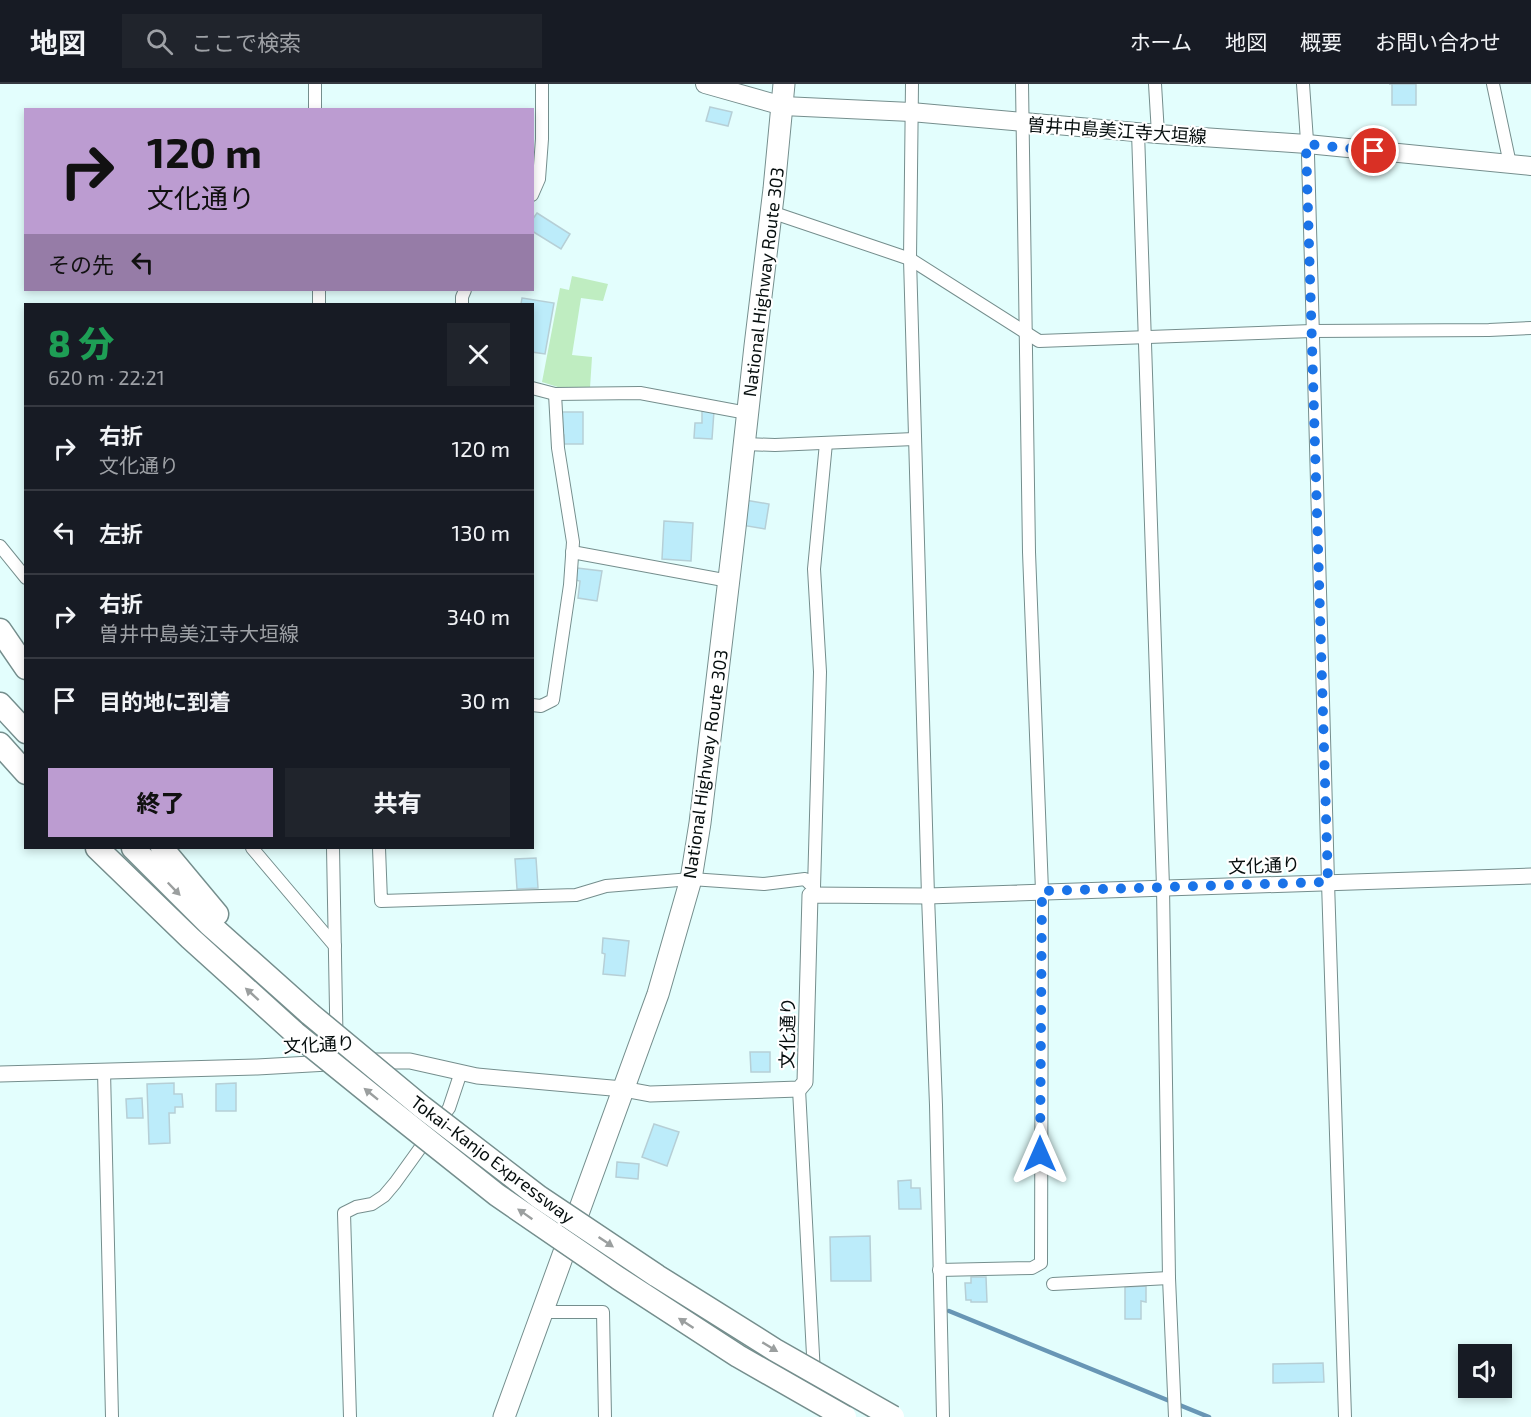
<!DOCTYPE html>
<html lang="ja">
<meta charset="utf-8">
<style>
:root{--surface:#171b24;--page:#20242c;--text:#f1f3f6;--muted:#9ea1a6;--line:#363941;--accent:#bc9cd1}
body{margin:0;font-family:"Exo 2","Noto Sans JP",sans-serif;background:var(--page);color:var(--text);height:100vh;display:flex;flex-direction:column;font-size:22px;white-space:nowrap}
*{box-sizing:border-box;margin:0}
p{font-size:20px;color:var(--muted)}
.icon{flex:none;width:33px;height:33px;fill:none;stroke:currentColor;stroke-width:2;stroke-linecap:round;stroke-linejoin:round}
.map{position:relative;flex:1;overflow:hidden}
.details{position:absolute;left:24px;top:219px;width:510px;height:546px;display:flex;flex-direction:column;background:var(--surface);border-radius:0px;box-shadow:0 3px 9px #0003}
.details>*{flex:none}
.top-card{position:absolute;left:24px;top:24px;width:510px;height:183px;border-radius:0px;box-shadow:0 3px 9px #0003;background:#bc9cd1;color:#111;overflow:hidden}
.tools{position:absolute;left:1458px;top:1260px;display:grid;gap:12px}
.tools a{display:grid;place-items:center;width:54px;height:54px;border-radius:0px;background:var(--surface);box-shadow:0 3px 9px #0003;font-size:30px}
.pin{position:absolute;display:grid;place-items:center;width:51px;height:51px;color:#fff;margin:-26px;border:3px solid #fff;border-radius:50%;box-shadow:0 2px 6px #0007}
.me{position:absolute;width:66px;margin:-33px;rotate:0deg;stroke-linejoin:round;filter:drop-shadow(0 0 4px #0008)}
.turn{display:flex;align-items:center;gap:21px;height:126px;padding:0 24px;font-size:27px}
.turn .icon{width:78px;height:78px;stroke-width:2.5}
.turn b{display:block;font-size:42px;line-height:51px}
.then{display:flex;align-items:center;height:57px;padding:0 24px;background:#0003;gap:12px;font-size:22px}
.round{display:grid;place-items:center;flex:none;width:63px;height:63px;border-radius:0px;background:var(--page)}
.overview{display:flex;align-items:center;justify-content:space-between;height:102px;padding:0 24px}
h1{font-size:36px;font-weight:800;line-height:45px;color:#1e9e55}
.action{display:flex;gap:12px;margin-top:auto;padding:12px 24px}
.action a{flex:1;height:69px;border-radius:0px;background:var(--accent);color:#111;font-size:24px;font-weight:800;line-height:69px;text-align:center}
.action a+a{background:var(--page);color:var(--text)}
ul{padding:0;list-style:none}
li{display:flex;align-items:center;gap:18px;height:84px;padding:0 24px;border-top:2px solid var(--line)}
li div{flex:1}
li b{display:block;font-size:22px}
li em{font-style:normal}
header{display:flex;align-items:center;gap:36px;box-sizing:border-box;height:84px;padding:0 30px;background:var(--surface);border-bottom:2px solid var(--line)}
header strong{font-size:28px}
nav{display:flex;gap:33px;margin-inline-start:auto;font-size:21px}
.search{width:420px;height:54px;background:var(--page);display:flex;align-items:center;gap:15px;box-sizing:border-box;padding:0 21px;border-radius:0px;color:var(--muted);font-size:22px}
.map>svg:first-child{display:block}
.green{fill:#bfedc1}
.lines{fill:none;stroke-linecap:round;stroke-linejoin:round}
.stream{stroke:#6896b5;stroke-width:4.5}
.building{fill:#bcecfa;stroke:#b6cfd6;stroke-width:1.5}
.minor-casing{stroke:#758e8d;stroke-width:14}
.tertiary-casing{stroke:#758e8d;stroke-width:17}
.secondary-casing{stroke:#758e8d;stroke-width:20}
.trunk-casing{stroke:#758e8d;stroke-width:23}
.motorway-casing{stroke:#758e8d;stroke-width:25}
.minor{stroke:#fff;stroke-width:12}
.tertiary{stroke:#fff;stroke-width:15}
.secondary{stroke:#fff;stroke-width:18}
.trunk{stroke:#fff;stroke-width:21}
.motorway{stroke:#fff;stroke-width:22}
.motorway-bridge-casing{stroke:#758e8d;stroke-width:25;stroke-linecap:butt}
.motorway-bridge{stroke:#fff;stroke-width:22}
.oneway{fill:#9b9f9f}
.route{stroke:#1a73e8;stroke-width:10;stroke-dasharray:0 18}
.labels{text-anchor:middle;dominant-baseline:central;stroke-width:4.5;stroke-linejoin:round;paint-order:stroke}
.street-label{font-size:18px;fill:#060e0e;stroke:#fff}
</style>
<header>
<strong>地図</strong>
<div class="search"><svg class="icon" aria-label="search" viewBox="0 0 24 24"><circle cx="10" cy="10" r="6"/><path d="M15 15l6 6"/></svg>ここで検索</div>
<nav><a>ホーム</a><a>地図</a><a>概要</a><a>お問い合わせ</a></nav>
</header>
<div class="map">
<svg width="1531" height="1333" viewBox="0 0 1531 1333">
<rect width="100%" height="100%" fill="#e3fefd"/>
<path class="green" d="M 572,192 L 608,200 L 603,217 L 581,214 L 572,271 L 592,273 L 590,304 L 561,304 L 542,298 L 560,204 L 569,206 Z"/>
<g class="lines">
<path class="stream" d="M 949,1227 L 1209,1333"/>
</g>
<g class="building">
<path d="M 1389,0 L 1416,0 L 1416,21 L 1392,21 L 1392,0 Z"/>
<path d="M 710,23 L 732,28 L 728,42 L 706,37 Z"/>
<path d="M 537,129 L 570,150 L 561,165 L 532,147 L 532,136 Z"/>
<path d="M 522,214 L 554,219 L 545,270 L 532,268 L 532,220 L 521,220 Z"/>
<path d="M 702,326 L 714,327 L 712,355 L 694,354 L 695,339 L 702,339 Z"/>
<path d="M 562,328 L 583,328 L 583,360 L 564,360 L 564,351 L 562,351 Z"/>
<path d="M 745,416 L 769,420 L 765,445 L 741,441 Z"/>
<path d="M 664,437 L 693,439 L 691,477 L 662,475 Z"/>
<path d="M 577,484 L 602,487 L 597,517 L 578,514 L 580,497 L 575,496 Z"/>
<path d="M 536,774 L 538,804 L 517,805 L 515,775 Z"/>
<path d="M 603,854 L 629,857 L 625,892 L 603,890 L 605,870 L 602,869 Z"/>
<path d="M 750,968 L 770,968 L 770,988 L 751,988 Z"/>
<path d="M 174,999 L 174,1010 L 182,1010 L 183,1023 L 175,1023 L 175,1029 L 169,1029 L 170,1059 L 149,1060 L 147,1000 Z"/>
<path d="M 236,999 L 236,1027 L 216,1027 L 216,1000 Z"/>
<path d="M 142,1014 L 143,1034 L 127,1034 L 126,1015 Z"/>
<path d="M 654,1040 L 679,1048 L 667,1082 L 642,1073 Z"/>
<path d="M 617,1078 L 639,1080 L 638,1095 L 616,1093 Z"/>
<path d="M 911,1096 L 911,1104 L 920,1104 L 921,1125 L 899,1125 L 898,1097 Z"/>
<path d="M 870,1152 L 871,1197 L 831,1197 L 830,1153 Z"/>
<path d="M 971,1193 L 986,1193 L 987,1218 L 971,1218 L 971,1216 L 966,1216 L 965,1199 L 971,1199 Z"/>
<path d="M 1146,1202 L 1146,1218 L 1141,1217 L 1141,1235 L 1125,1235 L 1125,1203 Z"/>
<path d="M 1323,1279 L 1324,1298 L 1273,1299 L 1273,1280 Z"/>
</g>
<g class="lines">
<defs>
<g id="minor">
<path d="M 315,0 L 315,26"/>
<path d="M 912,0 L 910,175 L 928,812 L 936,1021 L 943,1333"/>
<path d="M 1155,0 L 1158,50"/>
<path d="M 1303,0 L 1308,71 L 1328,798 L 1345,1333"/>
<path d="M 1493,0 L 1510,80"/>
<path d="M 1138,48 L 1163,803 L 1169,1194 L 1175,1333"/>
<path d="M 532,111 L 539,95 L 542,55 L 542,0"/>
<path d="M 771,128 L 910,175 L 1039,257 L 1312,247 L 1489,246 L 1531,244"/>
<path d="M 319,206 L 319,220"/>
<path d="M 462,220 L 462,213 L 465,206"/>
<path d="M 532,304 L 555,310 L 640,309 L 747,329"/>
<path d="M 745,360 L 775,361 L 914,355"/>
<path d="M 0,462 L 26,494"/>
<path d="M 572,468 L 729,497"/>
<path d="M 532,621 L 541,622 L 553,616 L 570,501 L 573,458 L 558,364 L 555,310"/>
<path d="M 252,764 L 335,862"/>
<path d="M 333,764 L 337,979"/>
<path d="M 379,764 L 381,817 L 576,811 L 606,802 L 691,795 L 764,800 L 805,795 L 814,804 L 820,588 L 814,485 L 826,359"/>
<path d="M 104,987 L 112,1333"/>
<path d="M 799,1005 L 814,1290"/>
<path d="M 939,1186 L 1032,1184 L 1041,1179 L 1042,807 L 1029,468 L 1022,0"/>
<path d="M 1053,1200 L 1169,1194"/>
<path d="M 542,1228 L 603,1228 L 605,1333"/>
<path d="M 350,1333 L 344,1129 L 356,1123 L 372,1120 L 384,1112 L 395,1099 L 449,1024 L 461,988"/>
</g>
<path id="tertiary" d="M 0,990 L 257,983 L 364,977 L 410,977 L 477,992 L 623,1005 L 650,1010 L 799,1005 L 805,998 L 810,811 L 928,812 L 1531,792"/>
<path id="secondary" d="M 705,0 L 783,22 L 911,28 L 1158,50 L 1307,60 L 1531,82"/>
<path id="trunk" d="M 504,1333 L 658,910 L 691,795 L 700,739 L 735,444 L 755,262 L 774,105 L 784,0"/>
<g id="motorway">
<path d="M 0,546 L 26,584"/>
<path d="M 0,620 L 26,648"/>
<path d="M 0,660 L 26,689"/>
<path d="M 97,764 L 190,854 L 295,949"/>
<path d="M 133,764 L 209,840 L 310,930"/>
<path d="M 162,764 L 217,830"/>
</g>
</defs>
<use href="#minor" class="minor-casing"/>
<use href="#tertiary" class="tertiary-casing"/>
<use href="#secondary" class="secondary-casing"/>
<use href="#trunk" class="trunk-casing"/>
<use href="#motorway" class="motorway-casing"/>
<use href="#minor" class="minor"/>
<use href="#tertiary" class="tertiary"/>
<use href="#secondary" class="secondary"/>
<use href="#trunk" class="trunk"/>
<use href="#motorway" class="motorway"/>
<defs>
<g id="motorway-bridge">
<path d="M 310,930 L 422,1023 L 539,1113 L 657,1192 L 775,1266 L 893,1333"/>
<path d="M 295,949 L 379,1017 L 497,1111 L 618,1194 L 738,1272 L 845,1333"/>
</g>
</defs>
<use href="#motorway-bridge" class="motorway-bridge-casing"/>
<use href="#motorway-bridge" class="motorway-bridge"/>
</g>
<defs><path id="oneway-solid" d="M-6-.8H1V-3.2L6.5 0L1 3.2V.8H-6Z" transform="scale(1.5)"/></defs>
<g class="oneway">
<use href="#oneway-solid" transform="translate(174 805) rotate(46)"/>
<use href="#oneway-solid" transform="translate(252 910) rotate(-138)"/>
<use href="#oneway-solid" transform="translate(371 1010) rotate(-141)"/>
<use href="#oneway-solid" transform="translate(525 1130) rotate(-145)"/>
<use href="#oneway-solid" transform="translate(606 1158) rotate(34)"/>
<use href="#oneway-solid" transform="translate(686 1239) rotate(-147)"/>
<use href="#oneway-solid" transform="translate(770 1263) rotate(31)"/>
</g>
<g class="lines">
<path class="route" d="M 1040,1070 L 1042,807 L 1328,798 L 1306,60 L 1374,67"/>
</g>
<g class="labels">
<g class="street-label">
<text transform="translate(1117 46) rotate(4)">曽井中島美江寺大垣線</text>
<text transform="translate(763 198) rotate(-83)">National Highway Route 303</text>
<text transform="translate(705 680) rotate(-82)">National Highway Route 303</text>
<text transform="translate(1264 781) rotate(-2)">文化通り</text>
<text transform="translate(787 949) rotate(-89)">文化通り</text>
<text transform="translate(319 960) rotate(-3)">文化通り</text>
<text transform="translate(493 1075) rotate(37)">Tokai-Kanjo Expressway</text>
</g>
</g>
</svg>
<div class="tools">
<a><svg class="icon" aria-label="sound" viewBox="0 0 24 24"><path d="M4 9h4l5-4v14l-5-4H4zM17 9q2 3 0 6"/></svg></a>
</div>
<div class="pin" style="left:1374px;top:67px;background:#d93025"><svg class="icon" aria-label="arrive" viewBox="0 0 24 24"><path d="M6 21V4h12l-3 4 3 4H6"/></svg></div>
<svg class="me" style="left:1040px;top:1070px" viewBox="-20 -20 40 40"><path d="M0-17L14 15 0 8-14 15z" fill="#1a73e8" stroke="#fff" stroke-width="4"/></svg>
<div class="top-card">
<div class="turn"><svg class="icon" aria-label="right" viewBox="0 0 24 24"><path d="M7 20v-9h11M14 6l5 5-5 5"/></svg><div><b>120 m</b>文化通り</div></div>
<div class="then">その先<svg class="icon" aria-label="left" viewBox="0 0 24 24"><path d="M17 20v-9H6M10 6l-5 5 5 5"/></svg></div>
</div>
<section class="details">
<div class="overview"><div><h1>8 分</h1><p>620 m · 22:21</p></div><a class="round"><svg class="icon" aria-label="close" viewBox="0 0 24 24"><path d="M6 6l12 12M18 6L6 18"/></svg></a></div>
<ul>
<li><svg class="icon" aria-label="right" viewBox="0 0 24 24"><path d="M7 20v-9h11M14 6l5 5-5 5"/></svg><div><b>右折</b><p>文化通り</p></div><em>120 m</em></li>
<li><svg class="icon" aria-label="left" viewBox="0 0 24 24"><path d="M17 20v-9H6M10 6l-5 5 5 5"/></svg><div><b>左折</b></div><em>130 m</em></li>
<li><svg class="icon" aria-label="right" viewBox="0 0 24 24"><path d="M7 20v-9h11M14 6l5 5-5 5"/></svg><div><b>右折</b><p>曽井中島美江寺大垣線</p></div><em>340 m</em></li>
<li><svg class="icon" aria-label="arrive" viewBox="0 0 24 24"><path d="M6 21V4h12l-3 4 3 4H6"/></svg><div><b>目的地に到着</b></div><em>30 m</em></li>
</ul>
<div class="action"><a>終了</a><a>共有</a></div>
</section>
</div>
